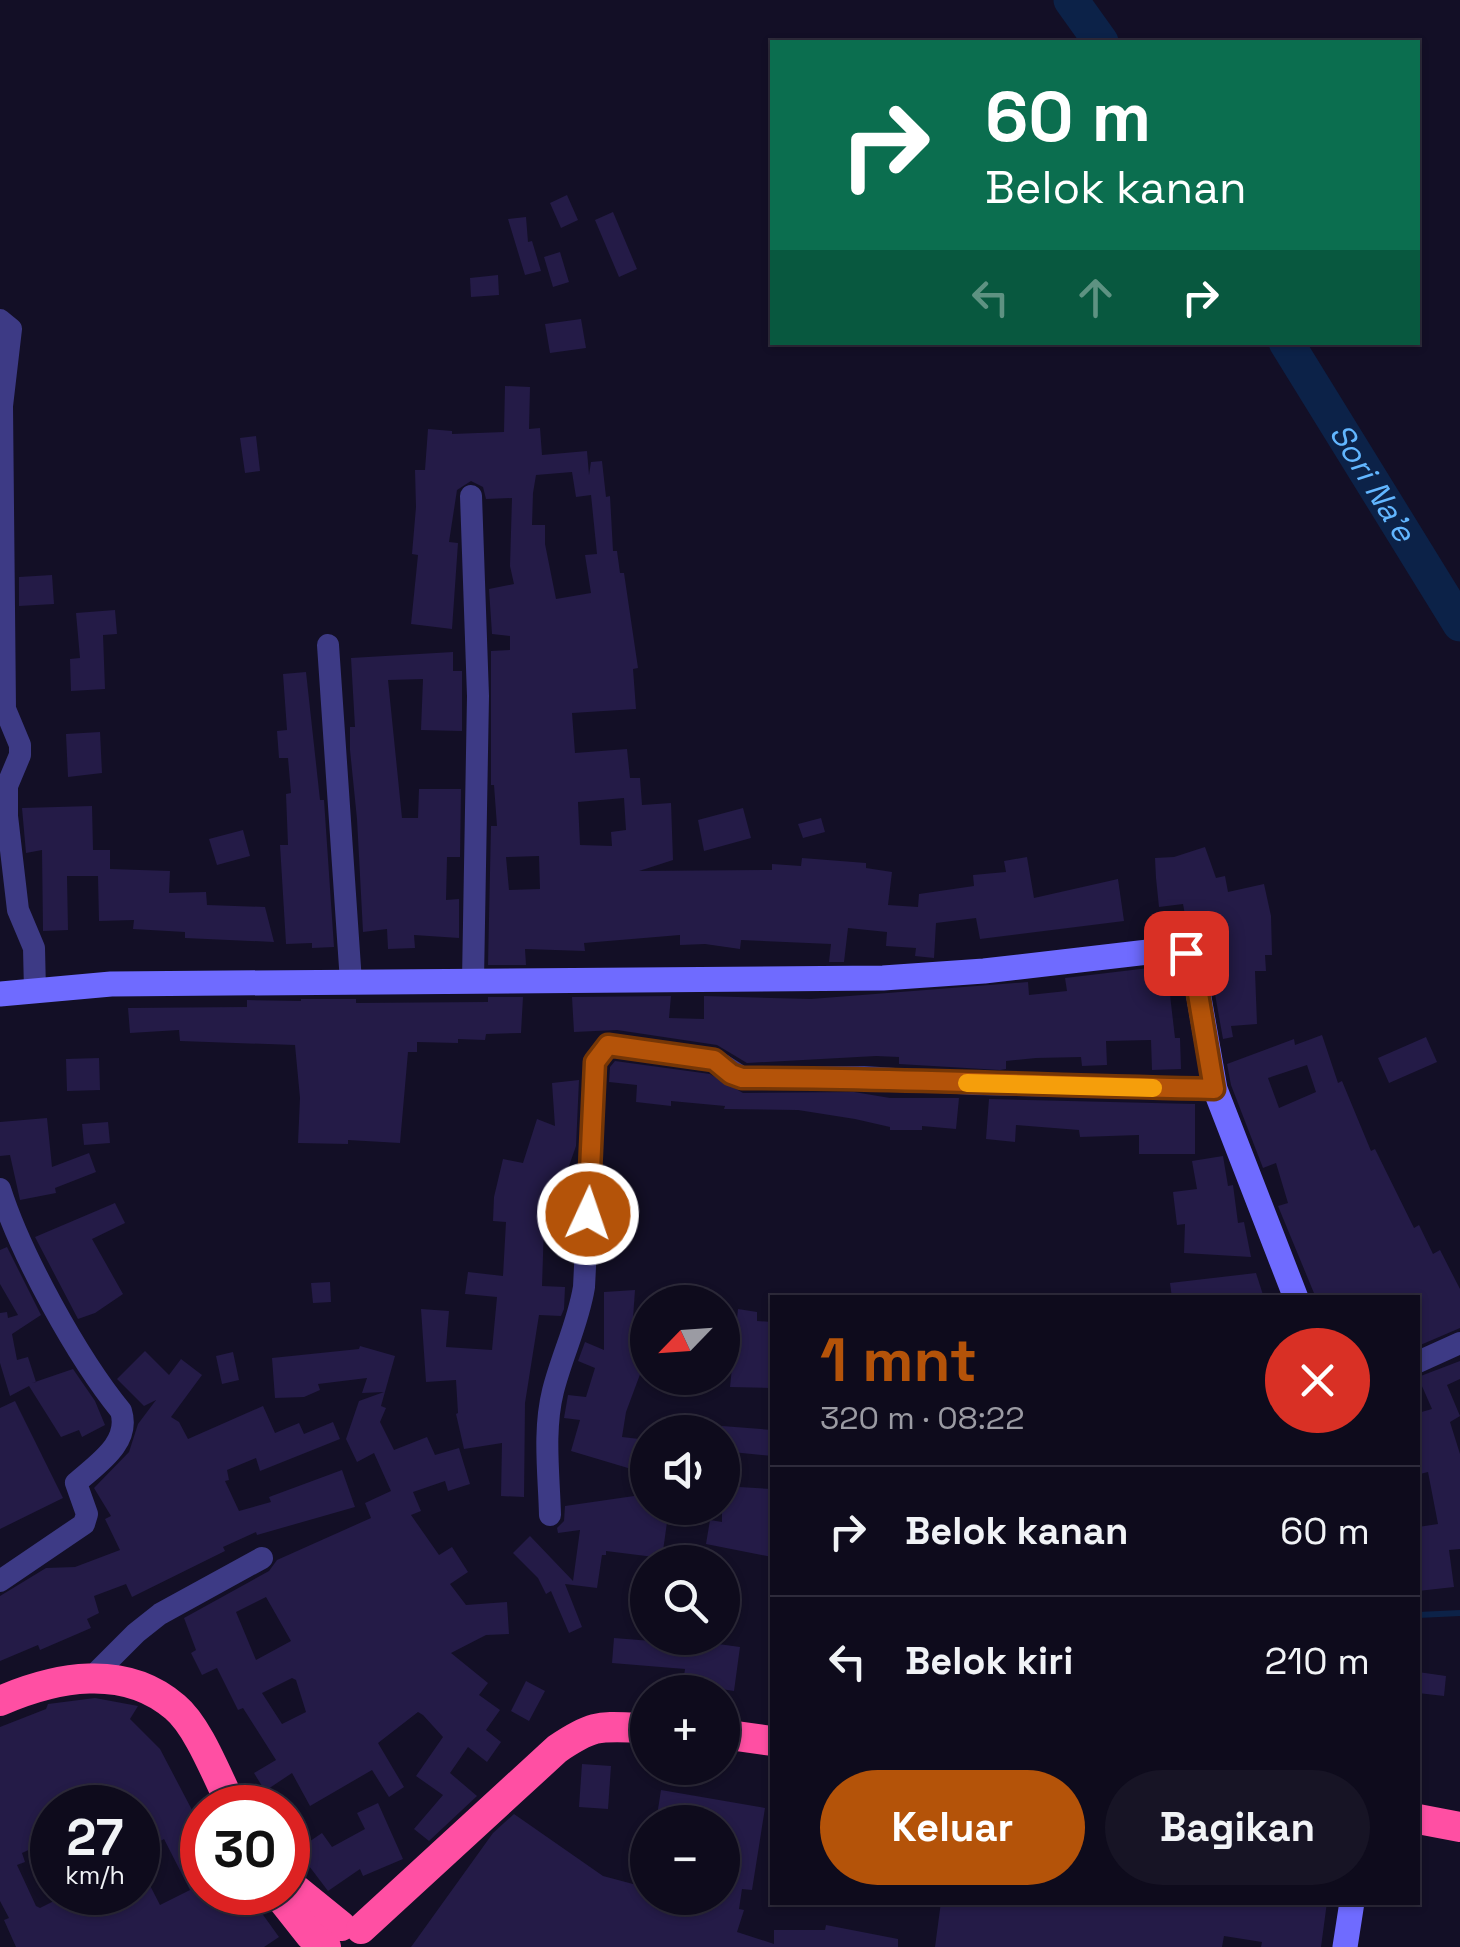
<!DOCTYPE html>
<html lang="id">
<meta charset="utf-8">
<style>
:root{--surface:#0e0b1c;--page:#171425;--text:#f1f3f6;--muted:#9b9ba3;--line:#2e2b3b;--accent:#b45309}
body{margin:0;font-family:"Space Grotesk",sans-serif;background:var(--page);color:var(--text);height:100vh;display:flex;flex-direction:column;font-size:38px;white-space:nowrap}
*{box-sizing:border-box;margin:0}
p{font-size:32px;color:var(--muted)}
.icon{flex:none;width:55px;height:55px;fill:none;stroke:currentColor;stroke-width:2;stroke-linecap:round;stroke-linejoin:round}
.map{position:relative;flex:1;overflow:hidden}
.panel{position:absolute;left:770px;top:1295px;width:650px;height:610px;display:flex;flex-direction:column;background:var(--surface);border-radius:0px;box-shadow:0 2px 8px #0004,0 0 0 2px var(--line)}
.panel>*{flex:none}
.guide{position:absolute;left:770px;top:40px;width:650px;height:305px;border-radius:0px;box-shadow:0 2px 8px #0004,0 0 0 2px var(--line);background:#0b6e4f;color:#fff;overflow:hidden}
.needle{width:65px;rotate:245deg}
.fabs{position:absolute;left:630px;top:1285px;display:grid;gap:20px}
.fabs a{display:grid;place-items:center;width:110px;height:110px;border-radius:50%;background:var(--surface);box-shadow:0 2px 8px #0004,0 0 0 2px var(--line);font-size:50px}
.speed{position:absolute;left:30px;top:1785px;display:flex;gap:20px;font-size:50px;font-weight:700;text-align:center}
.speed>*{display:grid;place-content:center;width:130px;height:130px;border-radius:50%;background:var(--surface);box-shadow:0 2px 8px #0004,0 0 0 2px var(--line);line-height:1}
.speed small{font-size:25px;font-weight:400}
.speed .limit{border:15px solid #d22;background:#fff;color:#111}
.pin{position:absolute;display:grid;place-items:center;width:85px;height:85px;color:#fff;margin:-42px;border-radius:20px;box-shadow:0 5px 15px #0006}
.me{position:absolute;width:110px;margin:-55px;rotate:3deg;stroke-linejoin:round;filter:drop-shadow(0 0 8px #0008)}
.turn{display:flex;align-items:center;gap:35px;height:210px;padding:0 50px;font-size:45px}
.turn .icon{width:130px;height:130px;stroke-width:2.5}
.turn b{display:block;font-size:70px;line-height:85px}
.lanes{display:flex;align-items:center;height:95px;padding:0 50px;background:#0003;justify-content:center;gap:50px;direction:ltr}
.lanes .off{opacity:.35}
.round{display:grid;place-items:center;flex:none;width:105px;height:105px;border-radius:52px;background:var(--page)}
.head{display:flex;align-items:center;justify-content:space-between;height:170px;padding:0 50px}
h1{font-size:60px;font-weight:800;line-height:75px;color:var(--accent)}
.action{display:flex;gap:20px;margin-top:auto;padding:20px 50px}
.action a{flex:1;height:115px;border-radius:60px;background:var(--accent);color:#fff;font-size:40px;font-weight:800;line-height:115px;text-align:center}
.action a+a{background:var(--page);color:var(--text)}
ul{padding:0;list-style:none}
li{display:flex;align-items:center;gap:30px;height:130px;padding:0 50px;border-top:2px solid var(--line)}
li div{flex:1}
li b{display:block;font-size:38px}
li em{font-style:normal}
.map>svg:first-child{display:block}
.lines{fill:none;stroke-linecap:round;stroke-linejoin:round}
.stream{stroke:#0c2248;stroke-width:6}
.river{stroke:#0c2248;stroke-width:35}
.building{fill:#241b47;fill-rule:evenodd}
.street{stroke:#3d3a85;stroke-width:22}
.secondary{stroke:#6f6bff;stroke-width:25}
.highway{stroke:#ff4fa3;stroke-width:30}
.route-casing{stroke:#753606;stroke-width:25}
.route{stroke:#b45309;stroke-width:18}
.slow{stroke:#f59e0b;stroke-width:18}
.labels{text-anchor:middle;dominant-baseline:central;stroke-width:10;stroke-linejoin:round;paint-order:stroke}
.water-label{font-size:32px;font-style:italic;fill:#62b6ff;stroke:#130f26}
</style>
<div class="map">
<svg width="1460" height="1947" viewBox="0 0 1460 1947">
<rect width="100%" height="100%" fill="#130f26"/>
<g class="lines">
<path class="stream" d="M 1418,1615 L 1460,1613"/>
<g class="river">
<path d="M 1071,0 L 1101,42"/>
<path id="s1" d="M 1286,342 L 1460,624"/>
</g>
</g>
<g class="building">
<path d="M 567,195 L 578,220 L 561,228 L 550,203 Z"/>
<path d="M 613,212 L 637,269 L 619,277 L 595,220 Z"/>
<path d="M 526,217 L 528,242 L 532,241 L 541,271 L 525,275 L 508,219 Z"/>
<path d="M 560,252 L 569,282 L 553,287 L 544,257 Z"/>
<path d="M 498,275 L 499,295 L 471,297 L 470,278 Z"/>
<path d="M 581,319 L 586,348 L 550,353 L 545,324 Z"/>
<path d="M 505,386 L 530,387 L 529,429 L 540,428 L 542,455 L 587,451 L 589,475 L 591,462 L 602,461 L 606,497 L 610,496 L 613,551 L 617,551 L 620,573 L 624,573 L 638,668 L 633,669 L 636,709 L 572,713 L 575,753 L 627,749 L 630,778 L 640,778 L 642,805 L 671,803 L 673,860 L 639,871 L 772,870 L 772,864 L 801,866 L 802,858 L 866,863 L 866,868 L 892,872 L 888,905 L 918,907 L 919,894 L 974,886 L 973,875 L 1006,872 L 1004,861 L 1027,857 L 1034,898 L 1118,879 L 1124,921 L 980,939 L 976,918 L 936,923 L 934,958 L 915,956 L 916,948 L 886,946 L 887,932 L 848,928 L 844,962 L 829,962 L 831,944 L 741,940 L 740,949 L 705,944 L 680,945 L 680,935 L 584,943 L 585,951 L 525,949 L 526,965 L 488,965 L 491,826 L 497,826 L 494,785 L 491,785 L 491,651 L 510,650 L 510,636 L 492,634 L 489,589 L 514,584 L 510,566 L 512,498 L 486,499 L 483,487 L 471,481 L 457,490 L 449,542 L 458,543 L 452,629 L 411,624 L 418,555 L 412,554 L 416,507 L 415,470 L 425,470 L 428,429 L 452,431 L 452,434 L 504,432 ZM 572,472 L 576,497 L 591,495 L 597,554 L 585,555 L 591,593 L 556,599 L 545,544 L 545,525 L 532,525 L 533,493 L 536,475 ZM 624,798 L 626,830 L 611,832 L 612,846 L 580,845 L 578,802 ZM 539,856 L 540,889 L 509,890 L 506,857 Z"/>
<path d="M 256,436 L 260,471 L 245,473 L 240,438 Z"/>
<path d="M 52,575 L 54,604 L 19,606 L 19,577 Z"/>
<path d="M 115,610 L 117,634 L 103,635 L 105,689 L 71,691 L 70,659 L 80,658 L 76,613 Z"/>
<path d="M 453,652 L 453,671 L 462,671 L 462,731 L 421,730 L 423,679 L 388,680 L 402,818 L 418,818 L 419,789 L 461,789 L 460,857 L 447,857 L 446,900 L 459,899 L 459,938 L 414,935 L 415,948 L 388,949 L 387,929 L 363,932 L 357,819 L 350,750 L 350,727 L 355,727 L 351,658 Z"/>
<path d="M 306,672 L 320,800 L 324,800 L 334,947 L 312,948 L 312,943 L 286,944 L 280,845 L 288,845 L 286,794 L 291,793 L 288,758 L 279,758 L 277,731 L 287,730 L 283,674 Z"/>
<path d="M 100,732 L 102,773 L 68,777 L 66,734 Z"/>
<path d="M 92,806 L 93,850 L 110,850 L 110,869 L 170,871 L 169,893 L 206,892 L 207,905 L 265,907 L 274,942 L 185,938 L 185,932 L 133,929 L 134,920 L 99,921 L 98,876 L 67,876 L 68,930 L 43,931 L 42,850 L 26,853 L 22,808 Z"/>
<path d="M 743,808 L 751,838 L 704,851 L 698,820 Z"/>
<path d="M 821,818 L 825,832 L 803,838 L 798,824 Z"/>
<path d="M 243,830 L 250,856 L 217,865 L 209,839 Z"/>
<path d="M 1205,847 L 1216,878 L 1225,876 L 1228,892 L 1264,884 L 1271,916 L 1272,955 L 1265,955 L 1266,971 L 1255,971 L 1257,1024 L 1231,1026 L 1233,1037 L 1223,1039 L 1210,966 L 1199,939 L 1194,939 L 1193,919 L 1186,920 L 1183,904 L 1159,907 L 1156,878 L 1155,858 L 1174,857 Z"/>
<path d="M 1149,968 L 1167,969 L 1175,1038 L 1180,1038 L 1181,1069 L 1152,1070 L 1151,1040 L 1106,1041 L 1107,1065 L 1082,1066 L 1081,1057 L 1036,1058 L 1006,1061 L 1006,1069 L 1000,1070 L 899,1064 L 899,1057 L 876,1056 L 747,1063 L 717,1045 L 617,1030 L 574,1032 L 572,997 L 671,996 L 669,1018 L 704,1019 L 704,996 L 811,999 L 1028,982 L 1029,995 L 1067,991 L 1065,978 Z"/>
<path d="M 488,997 L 523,997 L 521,1033 L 486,1034 L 485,1040 L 458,1039 L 458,1043 L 417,1042 L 417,1052 L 408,1052 L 400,1143 L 348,1140 L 348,1144 L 298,1143 L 300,1098 L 295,1045 L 180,1041 L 179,1030 L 130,1033 L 128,1008 L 247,1007 L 247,1000 L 301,1001 L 301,999 L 356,999 L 356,1003 L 488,1002 Z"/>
<path d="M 1322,1035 L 1338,1083 L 1342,1081 L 1371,1151 L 1375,1149 L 1414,1228 L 1419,1225 L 1433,1254 L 1440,1250 L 1460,1289 L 1460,1328 L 1418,1346 L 1418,1298 L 1316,1298 L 1278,1206 L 1288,1203 L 1276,1163 L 1263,1168 L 1231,1085 L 1227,1064 L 1294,1039 L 1295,1045 ZM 1307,1065 L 1316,1092 L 1279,1108 L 1268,1078 Z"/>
<path d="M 1426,1037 L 1437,1062 L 1389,1083 L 1378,1058 Z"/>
<path d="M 99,1058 L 100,1090 L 67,1091 L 66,1059 Z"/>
<path d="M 615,1061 L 710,1074 L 743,1093 L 854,1092 L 890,1098 L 959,1098 L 956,1129 L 922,1126 L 922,1130 L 890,1130 L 890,1127 L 855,1119 L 798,1110 L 724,1109 L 725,1106 L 671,1101 L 671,1106 L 636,1102 L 637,1085 L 609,1082 L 610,1067 Z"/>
<path d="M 579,1080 L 576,1146 L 568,1169 L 571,1169 L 564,1200 L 545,1196 L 542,1286 L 565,1287 L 564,1309 L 561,1316 L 539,1315 L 525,1403 L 524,1497 L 501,1496 L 502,1443 L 464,1449 L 456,1414 L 458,1413 L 456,1380 L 426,1382 L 421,1309 L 449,1311 L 446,1347 L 492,1350 L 497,1297 L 465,1294 L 468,1272 L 503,1276 L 506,1222 L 493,1221 L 494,1197 L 503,1159 L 523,1163 L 537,1119 L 555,1126 L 552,1083 Z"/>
<path d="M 989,1099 L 1195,1104 L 1195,1154 L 1139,1154 L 1139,1135 L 1080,1137 L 1079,1130 L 1016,1125 L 1015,1142 L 986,1139 Z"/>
<path d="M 47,1118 L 52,1167 L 89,1153 L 96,1172 L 55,1188 L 56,1193 L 20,1200 L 10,1155 L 0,1156 L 0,1122 Z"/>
<path d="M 108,1122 L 110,1143 L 84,1145 L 82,1124 Z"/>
<path d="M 1223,1156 L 1228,1186 L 1233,1185 L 1238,1223 L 1244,1222 L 1251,1257 L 1184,1253 L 1185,1224 L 1177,1225 L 1173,1192 L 1197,1189 L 1192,1161 Z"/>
<path d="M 115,1203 L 125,1223 L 92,1239 L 123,1294 L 95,1313 L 78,1319 L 35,1237 Z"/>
<path d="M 7,1247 L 41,1315 L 12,1334 L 17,1360 L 28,1357 L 36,1382 L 32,1383 L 73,1369 L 95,1401 L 105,1425 L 82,1437 L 79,1430 L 61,1437 L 29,1386 L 10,1396 L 0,1363 L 0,1313 L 7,1312 L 8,1318 L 18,1315 L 0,1284 L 0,1250 Z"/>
<path d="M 1256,1273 L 1264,1298 L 1172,1298 L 1170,1283 Z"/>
<path d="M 330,1282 L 331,1302 L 313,1303 L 311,1283 Z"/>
<path d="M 635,1290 L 631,1347 L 643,1348 L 642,1369 L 626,1412 L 622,1437 L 648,1440 L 648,1474 L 571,1451 L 580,1420 L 564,1418 L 568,1395 L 586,1397 L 595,1368 L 578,1361 L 585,1342 L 604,1350 L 604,1292 Z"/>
<path d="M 738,1309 L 757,1312 L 757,1321 L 772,1322 L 772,1388 L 730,1387 Z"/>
<path d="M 360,1346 L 395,1356 L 381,1406 L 386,1408 L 380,1422 L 394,1450 L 427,1437 L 435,1455 L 459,1448 L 470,1484 L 448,1491 L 445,1481 L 413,1492 L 421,1511 L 411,1515 L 439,1555 L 452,1547 L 468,1572 L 450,1584 L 466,1605 L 507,1602 L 509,1634 L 486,1635 L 451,1653 L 488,1683 L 479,1695 L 500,1710 L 486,1730 L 501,1742 L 487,1762 L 468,1747 L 450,1773 L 477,1796 L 429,1841 L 414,1829 L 443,1795 L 416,1776 L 443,1737 L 423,1715 L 418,1712 L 378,1743 L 404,1787 L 389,1797 L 372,1770 L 310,1806 L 292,1773 L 265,1791 L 254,1773 L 276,1760 L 243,1708 L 238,1710 L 217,1668 L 202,1675 L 191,1653 L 196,1650 L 184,1618 L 269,1571 L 277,1560 L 371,1518 L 365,1503 L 391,1491 L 374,1453 L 357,1462 L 346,1439 L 359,1401 L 384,1392 L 362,1393 L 367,1378 L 318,1384 L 320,1390 L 304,1397 L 275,1398 L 272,1358 L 359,1349 ZM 266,1597 L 291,1641 L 256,1660 L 236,1612 ZM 292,1678 L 296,1680 L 306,1712 L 282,1724 L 262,1693 Z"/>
<path d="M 145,1351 L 169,1375 L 181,1359 L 202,1375 L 171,1417 L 179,1422 L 188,1439 L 263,1406 L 275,1433 L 299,1423 L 304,1434 L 333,1422 L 340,1439 L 260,1471 L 256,1458 L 227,1470 L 229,1480 L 225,1481 L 239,1511 L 271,1502 L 269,1497 L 342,1470 L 355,1507 L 257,1535 L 256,1532 L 223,1547 L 225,1551 L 132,1597 L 126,1584 L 94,1596 L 99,1613 L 87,1619 L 91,1628 L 40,1650 L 38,1645 L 0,1661 L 0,1596 L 46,1568 L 75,1567 L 120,1550 L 105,1519 L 111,1516 L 94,1488 L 129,1452 L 138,1424 L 156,1400 L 144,1406 L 117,1379 Z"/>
<path d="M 233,1352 L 239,1380 L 222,1384 L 216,1356 Z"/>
<path d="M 1460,1361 L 1460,1379 L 1447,1385 L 1460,1416 L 1450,1422 L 1460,1454 L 1460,1549 L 1449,1550 L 1454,1587 L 1418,1591 L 1418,1527 L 1438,1524 L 1428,1472 L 1420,1474 L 1418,1466 L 1418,1413 L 1432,1409 L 1418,1377 Z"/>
<path d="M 15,1401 L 63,1498 L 0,1529 L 0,1408 Z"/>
<path d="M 722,1426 L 772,1430 L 772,1456 L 722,1451 Z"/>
<path d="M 722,1486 L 772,1489 L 772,1557 L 706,1544 L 710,1520 L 722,1522 Z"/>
<path d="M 648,1494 L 648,1508 L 669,1508 L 662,1558 L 606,1551 L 606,1555 L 602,1555 L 597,1588 L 565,1584 L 582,1627 L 569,1633 L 551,1591 L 546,1594 L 538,1578 L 513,1553 L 530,1536 L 573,1581 L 580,1530 L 558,1533 L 557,1528 L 564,1521 L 565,1506 Z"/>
<path d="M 614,1638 L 689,1644 L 689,1640 L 740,1647 L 734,1691 L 683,1683 L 685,1669 L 612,1663 Z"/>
<path d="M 1418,1672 L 1446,1676 L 1444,1696 L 1418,1693 Z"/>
<path d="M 526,1681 L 545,1691 L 529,1721 L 511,1711 Z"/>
<path d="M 95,1698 L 138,1706 L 130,1719 L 160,1749 L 202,1829 L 202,1892 L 244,1892 L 257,1915 L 261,1912 L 279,1937 L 264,1947 L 16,1947 L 4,1920 L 9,1918 L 0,1901 L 0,1727 L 46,1709 L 48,1704 ZM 52,1808 L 138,1808 L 138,1853 L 164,1839 L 190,1890 L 160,1905 L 138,1862 L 138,1892 L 114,1892 L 93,1903 L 88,1892 L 72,1892 L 40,1908 L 36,1906 L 17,1865 L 25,1862 L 22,1853 L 52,1839 Z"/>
<path d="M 582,1764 L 611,1766 L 608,1809 L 579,1807 Z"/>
<path d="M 661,1790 L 765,1808 L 752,1890 L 742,1889 L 739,1909 L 744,1910 L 737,1932 L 774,1944 L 774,1930 L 825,1930 L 826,1925 L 898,1939 L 898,1947 L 411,1947 L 493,1833 L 514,1814 L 603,1876 L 648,1888 L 648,1898 L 684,1898 L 710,1904 L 712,1898 L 722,1898 L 722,1822 L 656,1822 Z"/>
<path d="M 378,1803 L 403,1859 L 363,1876 L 360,1869 L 328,1891 L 297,1850 L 322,1833 L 332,1847 L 365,1829 L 357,1813 Z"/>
<path d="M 941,1902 L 1327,1902 L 1321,1947 L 1261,1947 L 1262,1942 L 1224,1936 L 1222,1947 L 935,1947 Z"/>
</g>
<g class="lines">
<g class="street">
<path d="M 0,320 L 11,329 L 2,406 L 5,709 L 20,745 L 20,755 L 7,786 L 7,816 L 18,910 L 34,948 L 35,991"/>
<path d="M 471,496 L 478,696 L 473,980"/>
<path d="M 328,645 L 351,982"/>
<path d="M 0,1189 C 21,1255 77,1357 121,1411 C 131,1443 97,1464 76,1483 L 87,1514 L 84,1524 L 0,1581"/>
<path d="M 1418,1362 L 1460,1343"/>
<path d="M 550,1515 C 549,1475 543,1431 553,1391 C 562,1355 578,1324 584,1287 L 595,1062 L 607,1045 L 715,1060 L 743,1078 L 864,1077 L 973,1084 L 1215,1089"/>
<path d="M 93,1676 L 136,1633 L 160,1614 L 262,1558"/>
</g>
<g class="secondary">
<path d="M 0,994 L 111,984 L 883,978 L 984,971 L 1148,952 L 1186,953 L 1194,969 L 1215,1089 L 1296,1298"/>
<path d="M 1345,1947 L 1352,1902"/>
</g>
<g class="highway">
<path d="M 0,1701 C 55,1677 124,1663 175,1707 C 199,1727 218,1779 233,1808"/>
<path d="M 722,1734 L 772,1741"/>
<path d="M 1418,1819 L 1460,1827"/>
<path d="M 288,1883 L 341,1926"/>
<path d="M 276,1892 L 310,1935 L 326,1947"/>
<path d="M 361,1929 L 557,1749 C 597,1722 601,1727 648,1728"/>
</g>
</g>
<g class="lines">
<defs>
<path id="route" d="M 588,1214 L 595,1062 L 608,1045 L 714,1060 L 731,1074 L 742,1078 C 900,1078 1057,1086 1214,1089 L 1194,970 L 1186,953"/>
</defs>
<use href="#route" class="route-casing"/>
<use href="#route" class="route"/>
<path class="slow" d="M 967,1083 L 1153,1088"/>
</g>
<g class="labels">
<g class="water-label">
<text stroke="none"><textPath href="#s1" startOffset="165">Sori Na'e</textPath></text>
</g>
</g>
</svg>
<div class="fabs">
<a><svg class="needle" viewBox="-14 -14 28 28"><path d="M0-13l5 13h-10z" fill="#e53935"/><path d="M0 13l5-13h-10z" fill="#9b9ba3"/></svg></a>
<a><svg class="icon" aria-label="sound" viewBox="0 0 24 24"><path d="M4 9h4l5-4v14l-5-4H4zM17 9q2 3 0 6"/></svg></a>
<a><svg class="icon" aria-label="search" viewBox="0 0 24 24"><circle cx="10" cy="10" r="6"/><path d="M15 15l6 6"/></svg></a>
<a>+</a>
<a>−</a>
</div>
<div class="speed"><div>27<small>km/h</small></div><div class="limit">30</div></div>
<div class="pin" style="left:1186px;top:953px;background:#d93025"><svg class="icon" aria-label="arrive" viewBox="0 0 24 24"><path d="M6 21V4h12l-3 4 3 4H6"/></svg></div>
<svg class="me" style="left:588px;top:1214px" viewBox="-20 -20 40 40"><circle r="17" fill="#b45309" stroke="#fff" stroke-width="3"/><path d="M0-11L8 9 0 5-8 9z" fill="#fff"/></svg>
<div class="guide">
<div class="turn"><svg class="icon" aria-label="right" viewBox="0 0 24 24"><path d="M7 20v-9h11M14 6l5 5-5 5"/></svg><div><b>60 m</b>Belok kanan</div></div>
<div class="lanes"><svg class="icon off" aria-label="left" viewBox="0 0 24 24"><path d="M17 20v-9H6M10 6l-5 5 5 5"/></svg><svg class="icon off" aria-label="ahead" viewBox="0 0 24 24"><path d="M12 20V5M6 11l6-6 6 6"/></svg><svg class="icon" aria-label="right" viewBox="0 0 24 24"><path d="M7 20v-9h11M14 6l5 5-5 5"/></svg></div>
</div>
<section class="panel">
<div class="head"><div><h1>1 mnt</h1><p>320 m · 08:22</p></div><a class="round" style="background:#d93025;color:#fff"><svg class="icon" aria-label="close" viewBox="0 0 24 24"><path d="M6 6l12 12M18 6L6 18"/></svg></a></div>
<ul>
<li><svg class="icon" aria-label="right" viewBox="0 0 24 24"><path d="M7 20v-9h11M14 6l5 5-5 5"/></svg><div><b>Belok kanan</b></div><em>60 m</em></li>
<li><svg class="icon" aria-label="left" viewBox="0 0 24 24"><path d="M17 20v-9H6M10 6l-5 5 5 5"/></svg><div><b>Belok kiri</b></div><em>210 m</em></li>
</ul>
<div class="action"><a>Keluar</a><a>Bagikan</a></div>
</section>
</div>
